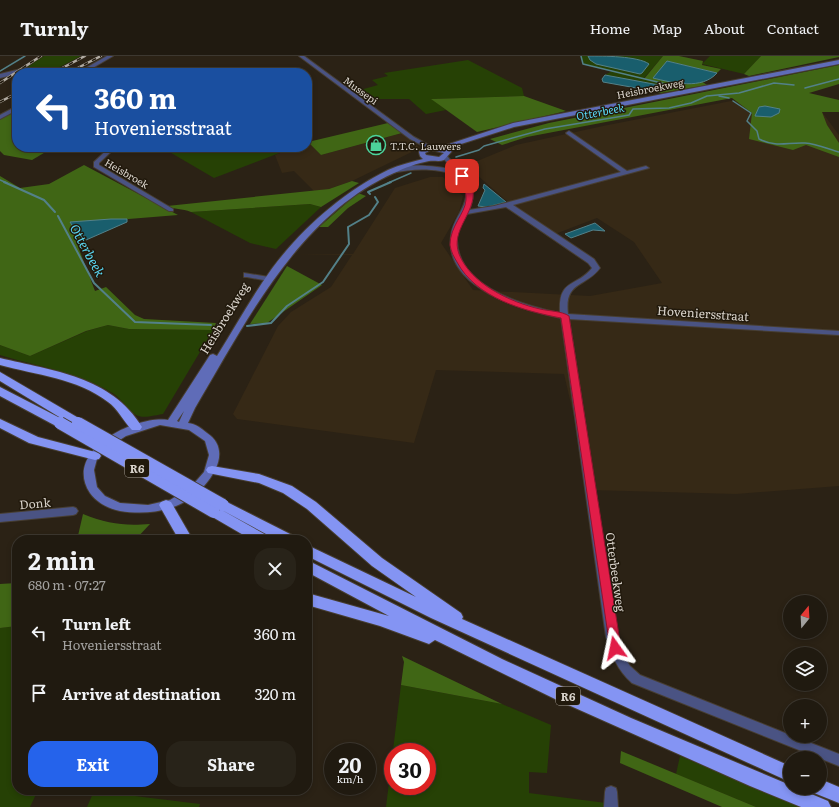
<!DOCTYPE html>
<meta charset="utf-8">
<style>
:root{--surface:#201a10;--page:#282319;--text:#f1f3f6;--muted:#a2a19f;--line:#3d3830;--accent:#2563eb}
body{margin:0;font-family:Literata,serif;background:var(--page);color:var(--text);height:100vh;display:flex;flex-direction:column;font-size:15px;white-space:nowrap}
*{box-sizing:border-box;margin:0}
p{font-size:13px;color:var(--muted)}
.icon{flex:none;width:22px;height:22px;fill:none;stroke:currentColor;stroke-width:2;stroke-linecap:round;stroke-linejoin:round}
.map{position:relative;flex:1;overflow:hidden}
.sheet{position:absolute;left:12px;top:479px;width:300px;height:260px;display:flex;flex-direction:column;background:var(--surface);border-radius:16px;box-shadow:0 2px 6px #0003,0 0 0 1px var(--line)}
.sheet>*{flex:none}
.hud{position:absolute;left:12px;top:12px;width:300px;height:84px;border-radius:16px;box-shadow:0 2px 6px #0003,0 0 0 1px var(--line);background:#1a4fa0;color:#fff;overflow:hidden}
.needle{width:26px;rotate:18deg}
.fabs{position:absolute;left:783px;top:539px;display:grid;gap:8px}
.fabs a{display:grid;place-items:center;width:44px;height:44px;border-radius:50%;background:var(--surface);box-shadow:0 2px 6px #0003,0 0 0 1px var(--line);font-size:20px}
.speed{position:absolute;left:324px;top:687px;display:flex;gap:8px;font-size:20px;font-weight:700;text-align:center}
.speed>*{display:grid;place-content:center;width:52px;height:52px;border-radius:50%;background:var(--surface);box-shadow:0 2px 6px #0003,0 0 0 1px var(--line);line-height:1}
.speed small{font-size:10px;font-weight:400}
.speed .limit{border:6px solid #d22;background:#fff;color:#111}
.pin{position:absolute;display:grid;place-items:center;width:34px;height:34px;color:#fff;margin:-17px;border-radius:8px;box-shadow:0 2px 6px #0006}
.me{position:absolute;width:44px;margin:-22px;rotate:348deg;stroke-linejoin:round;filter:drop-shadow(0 0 3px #0008)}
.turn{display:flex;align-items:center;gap:14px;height:84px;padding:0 16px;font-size:18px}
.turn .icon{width:52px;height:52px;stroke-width:2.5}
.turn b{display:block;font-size:28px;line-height:34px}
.round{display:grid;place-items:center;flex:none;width:42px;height:42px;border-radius:16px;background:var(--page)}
.overview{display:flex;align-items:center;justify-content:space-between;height:68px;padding:0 16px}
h1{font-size:24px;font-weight:700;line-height:30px}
.button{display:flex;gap:8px;margin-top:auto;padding:8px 16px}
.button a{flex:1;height:46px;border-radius:16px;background:var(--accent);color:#fff;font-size:16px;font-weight:700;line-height:46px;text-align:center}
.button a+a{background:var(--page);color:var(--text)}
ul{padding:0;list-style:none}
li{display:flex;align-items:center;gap:12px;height:60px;padding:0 16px}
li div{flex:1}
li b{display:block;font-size:15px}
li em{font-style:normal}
header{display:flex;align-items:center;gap:24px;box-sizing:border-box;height:56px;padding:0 20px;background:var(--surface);border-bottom:1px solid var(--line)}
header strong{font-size:19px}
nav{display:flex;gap:22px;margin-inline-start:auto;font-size:14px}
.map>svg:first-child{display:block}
.built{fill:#362916}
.green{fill:#264105;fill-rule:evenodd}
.forest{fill:#406615}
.water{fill:#195e6d;stroke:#538189}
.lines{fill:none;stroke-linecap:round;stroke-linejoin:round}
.stream-far1{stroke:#538189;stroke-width:1.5}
.stream{stroke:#538189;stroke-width:2}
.street-casing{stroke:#473e32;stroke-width:2}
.secondary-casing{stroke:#473e32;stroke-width:2}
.highway-casing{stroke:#473e32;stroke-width:2}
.street{fill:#4a5383;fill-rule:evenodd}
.secondary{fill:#5f6cb8;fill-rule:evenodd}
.highway{fill:#8494f3;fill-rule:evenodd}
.rail-casing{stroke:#b1aba2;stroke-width:2.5}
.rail{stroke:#21190c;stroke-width:1.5;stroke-dasharray:4.5;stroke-linecap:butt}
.highway-bridge-casing{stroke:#473e32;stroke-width:14;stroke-linecap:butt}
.highway-bridge{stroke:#8494f3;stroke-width:12}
.route{fill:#e11d48;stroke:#92132f}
.labels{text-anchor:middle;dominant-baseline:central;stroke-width:3;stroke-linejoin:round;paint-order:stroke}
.far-street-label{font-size:10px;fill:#d9d3cb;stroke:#21190c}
.far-poi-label{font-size:10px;fill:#d9d3cb;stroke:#21190c;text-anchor:start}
.far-water-label{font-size:11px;font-style:italic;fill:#5ad8f5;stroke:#21190c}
.shield{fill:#21190c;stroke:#a29b92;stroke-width:1}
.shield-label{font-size:11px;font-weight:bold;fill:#d9d3cb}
.street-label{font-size:12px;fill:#d9d3cb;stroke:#21190c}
.water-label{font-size:13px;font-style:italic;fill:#5ad8f5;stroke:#21190c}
</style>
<header>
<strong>Turnly</strong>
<nav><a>Home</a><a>Map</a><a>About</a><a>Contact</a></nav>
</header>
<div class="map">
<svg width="839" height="751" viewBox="0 0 839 751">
<rect width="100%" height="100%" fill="#2b2215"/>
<g class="built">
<path d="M 736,44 L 839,44 L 839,56 L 822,56 L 839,79 L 839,430 L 736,438 L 591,434 L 564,318 L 436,314 L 414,387 L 237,363 L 233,358 L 278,270 L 291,256 L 331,231 L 352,199 L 295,199 L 353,198 L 395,132 L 430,121 L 443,121 L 463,140 L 459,156 L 441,187 L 473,234 L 590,240 L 662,227 L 634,186 L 597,162 L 555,178 L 508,146 L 477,119 L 470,110 L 470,108 L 516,89 L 603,70 Z"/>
<path d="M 402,77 L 420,92 L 352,125 L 329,133 L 314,135 L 294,115 L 282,117 L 275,99 L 295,91 L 307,91 L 308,86 L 321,99 Z"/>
</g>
<g class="green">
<path d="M 44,0 L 81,0 L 54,14 L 26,12 Z"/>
<path d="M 581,0 L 663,0 L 644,22 L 659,26 L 660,29 L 605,19 L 612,15 L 583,8 Z"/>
<path d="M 710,0 L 761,0 L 744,18 L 702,8 Z"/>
<path d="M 468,4 L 522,32 L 524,40 L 432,43 L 446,54 L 426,58 L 409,43 L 362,43 L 353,36 L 378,29 L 372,24 L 388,20 L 384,17 Z"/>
<path d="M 161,91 L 295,91 L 214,122 Z"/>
<path d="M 310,148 L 321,151 L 276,193 L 250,187 L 191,156 Z"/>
<path d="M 108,269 L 129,273 L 213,274 L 163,358 C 156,359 143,363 136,359 C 127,354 122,343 114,338 C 78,316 39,311 0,299 L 0,289 L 30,300 L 87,275 Z"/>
<path d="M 17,570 L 17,734 L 38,734 L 30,751 L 0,751 L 0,572 Z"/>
<path d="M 401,629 L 502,648 L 551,669 L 547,717 L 529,716 L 529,737 L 606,747 L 606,751 L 386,751 ZM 393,696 L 427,696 L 427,730 L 393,730 Z"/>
<path d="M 680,700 L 802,751 L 756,751 L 676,718 Z"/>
<path d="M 94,735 L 200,748 L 199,751 L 87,751 Z"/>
</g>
<g class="forest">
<path d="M 663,0 L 679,0 L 703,5 L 702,9 L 721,13 L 717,17 L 667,5 L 683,29 L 701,25 L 707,29 L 661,37 L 653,35 L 663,31 L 659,26 L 644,23 Z"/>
<path d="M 761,0 L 839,0 L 839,1 L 749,20 L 744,18 Z"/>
<path d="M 839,9 L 839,28 L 809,37 L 839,44 L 839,56 L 822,56 L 827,69 L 839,87 L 839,101 L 806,89 L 793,94 L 749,83 L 752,57 L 732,42 L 527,81 L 502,89 L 490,83 L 549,67 Z"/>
<path d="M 524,40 L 566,55 L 477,76 L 431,43 Z"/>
<path d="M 17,53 L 17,91 L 54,91 L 32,104 L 4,99 L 0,95 L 0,63 Z"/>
<path d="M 388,67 L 402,77 L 321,99 L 308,86 Z"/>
<path d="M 84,109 L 178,159 L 79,167 L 86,182 L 77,188 L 95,235 L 106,231 L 135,259 L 144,263 L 216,267 L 213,274 L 129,273 L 108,269 L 86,275 L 30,300 L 0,289 L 0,120 L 20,132 L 49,128 Z"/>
<path d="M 352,125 L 359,127 L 321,151 L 310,148 L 191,156 C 182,152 174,154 167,150 L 329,133 Z"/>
<path d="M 358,137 L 366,140 L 348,152 L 328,171 L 319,171 Z"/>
<path d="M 287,210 L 322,229 L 267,267 L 250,268 Z"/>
<path d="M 83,458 C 108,468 124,470 150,468 L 135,484 L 77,484 Z"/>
<path d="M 17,527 L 17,570 L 0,572 L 0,528 Z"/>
<path d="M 402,600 L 502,648 L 401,629 L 404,606 Z"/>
<path d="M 621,695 L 756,751 L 722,751 L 620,707 Z"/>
</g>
<g class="water">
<path d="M 588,0 C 603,0 638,0 649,8 L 642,17 L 640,18 L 596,8 L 590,4 Z"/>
<path d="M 667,5 L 717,17 C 702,34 673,27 653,22 Z"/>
<path d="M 605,19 L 659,29 L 663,32 L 653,35 L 603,26 L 602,23 Z"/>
<path d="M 765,50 L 780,53 L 779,57 L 771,61 L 755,60 L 759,51 Z"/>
<path d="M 484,128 L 506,146 L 487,151 L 478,150 L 485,134 L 483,132 Z"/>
<path d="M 111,163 L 127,163 L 127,166 L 86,184 L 79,180 L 70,166 Z"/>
<path d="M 595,167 L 605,175 L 593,174 L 571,182 L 565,178 Z"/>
</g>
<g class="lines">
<g class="stream-far1">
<path d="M 581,0 L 583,8 L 682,32"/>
<path d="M 0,15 L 25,0"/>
<path d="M 805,32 L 839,23"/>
<path d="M 719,40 L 729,42"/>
<path d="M 733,45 L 751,57 L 747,65 L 757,75 L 759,83 C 777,92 787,86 805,87 C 817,88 828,93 839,96"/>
<path d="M 456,101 L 479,94 L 484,90 L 545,73 L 629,59 L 633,53 L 669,52 L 691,47 L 707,40 L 739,37 L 774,27 L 794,29"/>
<path d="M 0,124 L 7,127"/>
<path d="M 388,127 L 411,117"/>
</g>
<g class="stream">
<path d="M 4,126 L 44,144 L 55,156"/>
<path d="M 370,138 L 368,136 L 391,126"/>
<path d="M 58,160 L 94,227 L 135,266 L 211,269"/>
<path d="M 218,269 L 225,269"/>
<path d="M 247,270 L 271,267 L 287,250 L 323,226 L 349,188 L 348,171 L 369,159 L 378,146 L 375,141"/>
</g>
<defs>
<g id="street">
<path d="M 107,0 L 113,0 L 84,17 L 77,17 Z"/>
<path d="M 299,0 L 304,0 L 414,81 L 434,92 L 429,93 L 410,83 Z"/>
<path d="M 25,12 L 54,15 L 57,17 L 25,16 L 0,22 L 0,18 Z"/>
<path d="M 17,50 L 17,54 L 0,63 L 0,59 Z"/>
<path d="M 569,75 L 627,115 L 646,110 L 649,112 L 513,149 L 594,203 L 600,212 C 585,232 564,225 568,258 L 839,275 L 839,279 L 569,263 L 618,581 L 625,602 L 630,610 L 640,619 L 790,679 L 790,680 L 793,680 L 839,698 L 839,710 L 632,627 C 617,614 612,599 606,581 L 561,262 C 522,254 444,232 451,180 C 453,157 478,146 459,120 C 436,112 416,112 392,117 L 389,115 C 402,106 438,110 454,114 L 442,101 L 447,100 C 461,117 481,128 469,154 L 494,150 L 621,116 L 567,78 L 566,77 ZM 506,151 L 588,207 L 592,212 C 576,232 558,222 560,257 C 522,249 455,230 457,181 C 458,173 463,165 467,158 Z"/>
<path d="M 110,91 L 116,91 L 99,107 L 99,109 L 173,153 L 173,155 L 169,155 L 94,111 L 94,106 Z"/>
<path d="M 244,217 L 269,221 L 273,223 L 269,225 L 247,221 L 244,221 Z"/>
<path d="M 73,451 L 76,452 L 78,455 L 76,458 L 73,459 L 0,466 L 0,458 Z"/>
<path d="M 611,730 L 616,732 L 617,736 L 618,751 L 604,751 L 605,736 L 606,732 Z"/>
</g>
<path id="secondary" d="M 839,4 L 839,8 L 514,71 L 458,89 L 459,91 L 452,95 L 444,104 C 439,106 434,104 429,105 C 418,107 404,112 394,117 C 298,160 246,266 195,352 L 188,367 C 196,368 201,372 207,377 C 239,398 201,441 176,450 C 158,457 139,458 120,455 C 109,453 96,446 90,437 C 62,395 135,359 168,364 L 210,299 L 213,298 L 217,300 C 232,276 246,251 262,227 C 292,181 339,138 388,114 C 399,109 412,106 423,103 L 420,100 L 419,96 C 424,90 432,89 440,91 L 513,67 ZM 431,94 L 444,97 L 439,101 L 426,99 L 425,97 ZM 184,355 L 179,366 L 177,365 ZM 160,369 L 189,374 L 205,385 L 209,399 L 204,416 L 191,431 L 170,444 L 148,449 L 120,447 L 105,440 L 97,431 L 94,414 L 97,403 L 103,395 L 126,380 Z"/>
<g id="highway">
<path d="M 0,302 C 53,315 111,320 142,371 L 140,374 L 132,374 C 123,365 118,353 108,346 C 77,322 36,319 0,309 Z"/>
<path d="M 0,316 L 82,364 L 84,367 L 82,370 L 74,370 L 0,325 Z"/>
<path d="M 0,331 L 64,364 L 66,367 L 60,371 L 56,370 L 0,340 Z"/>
<path d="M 0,363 L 38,381 L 99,397 L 101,400 L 99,403 L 95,404 L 29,387 L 0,372 Z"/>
<path d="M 212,410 L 259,418 L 292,430 L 316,446 L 382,502 L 461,557 L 463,561 L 462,563 L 790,710 L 790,726 L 431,562 L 307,500 L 307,489 L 416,541 L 372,510 L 307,453 L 283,437 L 259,427 L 208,417 L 206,414 L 208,411 Z"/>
<path d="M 166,444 L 171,446 L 193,484 L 179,484 L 159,449 L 161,446 Z"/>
<path d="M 223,444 L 294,480 L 296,484 L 277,484 L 220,453 L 268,480 L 270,484 L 252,484 L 209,459 L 207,456 L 209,453 L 214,451 L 219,452 L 216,449 L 218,446 Z"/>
<path d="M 307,504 L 502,603 L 631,662 L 790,729 L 790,732 L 797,732 L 828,745 L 831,751 L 801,751 L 750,730 L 555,643 L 435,584 L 429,588 L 380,570 L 307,549 L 307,537 L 389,560 L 307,516 Z"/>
<path d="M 820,723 L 839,731 L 839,747 L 814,737 L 812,732 L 820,732 Z"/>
</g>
</defs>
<use href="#street" class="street-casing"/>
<use href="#secondary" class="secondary-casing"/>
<use href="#highway" class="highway-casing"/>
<use href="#street" class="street"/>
<use href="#secondary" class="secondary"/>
<use href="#highway" class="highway"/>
<defs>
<g id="rail">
<path d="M 53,17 L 85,0"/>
<path d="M 68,17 L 101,0"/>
<path d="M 0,27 L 41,0"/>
<path d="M 0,46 L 17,37"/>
</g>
</defs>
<use href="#rail" class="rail-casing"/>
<use href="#rail" class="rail"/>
<defs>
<g id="highway-bridge">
<path d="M 60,367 L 214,456"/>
<path d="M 78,367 L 223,449"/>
</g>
</defs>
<use href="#highway-bridge" class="highway-bridge-casing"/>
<use href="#highway-bridge" class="highway-bridge"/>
</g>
<path class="route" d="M 460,118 L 464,118 C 467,123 472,129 473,134 C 476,157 450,174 459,198 C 471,228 510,246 540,253 C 548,255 562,255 569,260 L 621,592 L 619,596 L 615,597 L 611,596 L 610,592 L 561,262 C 524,255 476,242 457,206 C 454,201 451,196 450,189 C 450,170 465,158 466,144 C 467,133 459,125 460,118 Z"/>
<defs>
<symbol id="shop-ring" viewBox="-11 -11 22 22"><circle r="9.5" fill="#21190c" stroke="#4cd39b" stroke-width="1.5"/><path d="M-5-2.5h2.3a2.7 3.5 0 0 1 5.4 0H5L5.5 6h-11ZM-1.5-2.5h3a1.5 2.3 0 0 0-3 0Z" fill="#4cd39b"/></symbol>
</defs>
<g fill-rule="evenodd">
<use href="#shop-ring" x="365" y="78" width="22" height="22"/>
</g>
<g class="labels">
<g class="far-street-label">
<text transform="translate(650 32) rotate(-11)">Heisbroekweg</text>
<text transform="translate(361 34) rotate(36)">Mussepi</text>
<text transform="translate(127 117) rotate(30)">Heisbroek</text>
</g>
<g class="far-poi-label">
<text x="390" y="89">T.T.C. Lauwers</text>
</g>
<g class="far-water-label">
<text transform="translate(600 55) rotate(-11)">Otterbeek</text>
</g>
<g class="shield">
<rect x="125" y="403" width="24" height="18" rx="3"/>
<rect x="556" y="631" width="24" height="18" rx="3"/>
</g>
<g class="shield-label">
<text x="137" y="412">R6</text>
<text x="568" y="640">R6</text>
</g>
<g class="street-label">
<text transform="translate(703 257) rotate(4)">Hoveniersstraat</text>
<text transform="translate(224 262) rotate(-58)">Heisbroekweg</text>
<text transform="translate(35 447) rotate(-5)">Donk</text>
<text transform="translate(616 516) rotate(82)">Otterbeekweg</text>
</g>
<g class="water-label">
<text transform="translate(88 194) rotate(61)">Otterbeek</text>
</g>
</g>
</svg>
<div class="fabs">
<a><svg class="needle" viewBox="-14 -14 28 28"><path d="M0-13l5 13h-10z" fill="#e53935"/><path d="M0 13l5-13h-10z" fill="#a2a19f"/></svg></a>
<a><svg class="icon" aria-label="layers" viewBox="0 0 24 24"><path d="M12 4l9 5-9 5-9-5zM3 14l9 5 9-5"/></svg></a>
<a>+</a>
<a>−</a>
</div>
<div class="speed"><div>20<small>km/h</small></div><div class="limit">30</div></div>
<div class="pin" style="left:462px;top:120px;background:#d93025"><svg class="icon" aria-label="arrive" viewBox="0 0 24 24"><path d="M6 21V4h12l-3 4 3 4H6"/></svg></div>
<svg class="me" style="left:615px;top:592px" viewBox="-20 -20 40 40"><path d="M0-17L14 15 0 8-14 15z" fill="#e11d48" stroke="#fff" stroke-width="4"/></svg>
<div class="hud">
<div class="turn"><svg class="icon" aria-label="left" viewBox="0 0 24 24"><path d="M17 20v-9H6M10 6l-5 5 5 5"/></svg><div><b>360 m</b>Hoveniersstraat</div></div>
</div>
<section class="sheet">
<div class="overview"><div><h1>2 min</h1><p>680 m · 07:27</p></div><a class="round"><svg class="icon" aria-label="close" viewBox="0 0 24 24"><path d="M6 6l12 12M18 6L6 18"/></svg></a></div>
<ul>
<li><svg class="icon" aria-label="left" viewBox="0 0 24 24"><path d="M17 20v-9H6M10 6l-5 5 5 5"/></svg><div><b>Turn left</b><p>Hoveniersstraat</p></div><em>360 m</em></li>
<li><svg class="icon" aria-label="arrive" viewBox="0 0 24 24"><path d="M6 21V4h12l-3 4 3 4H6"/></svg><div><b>Arrive at destination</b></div><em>320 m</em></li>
</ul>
<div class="button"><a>Exit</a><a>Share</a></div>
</section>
</div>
